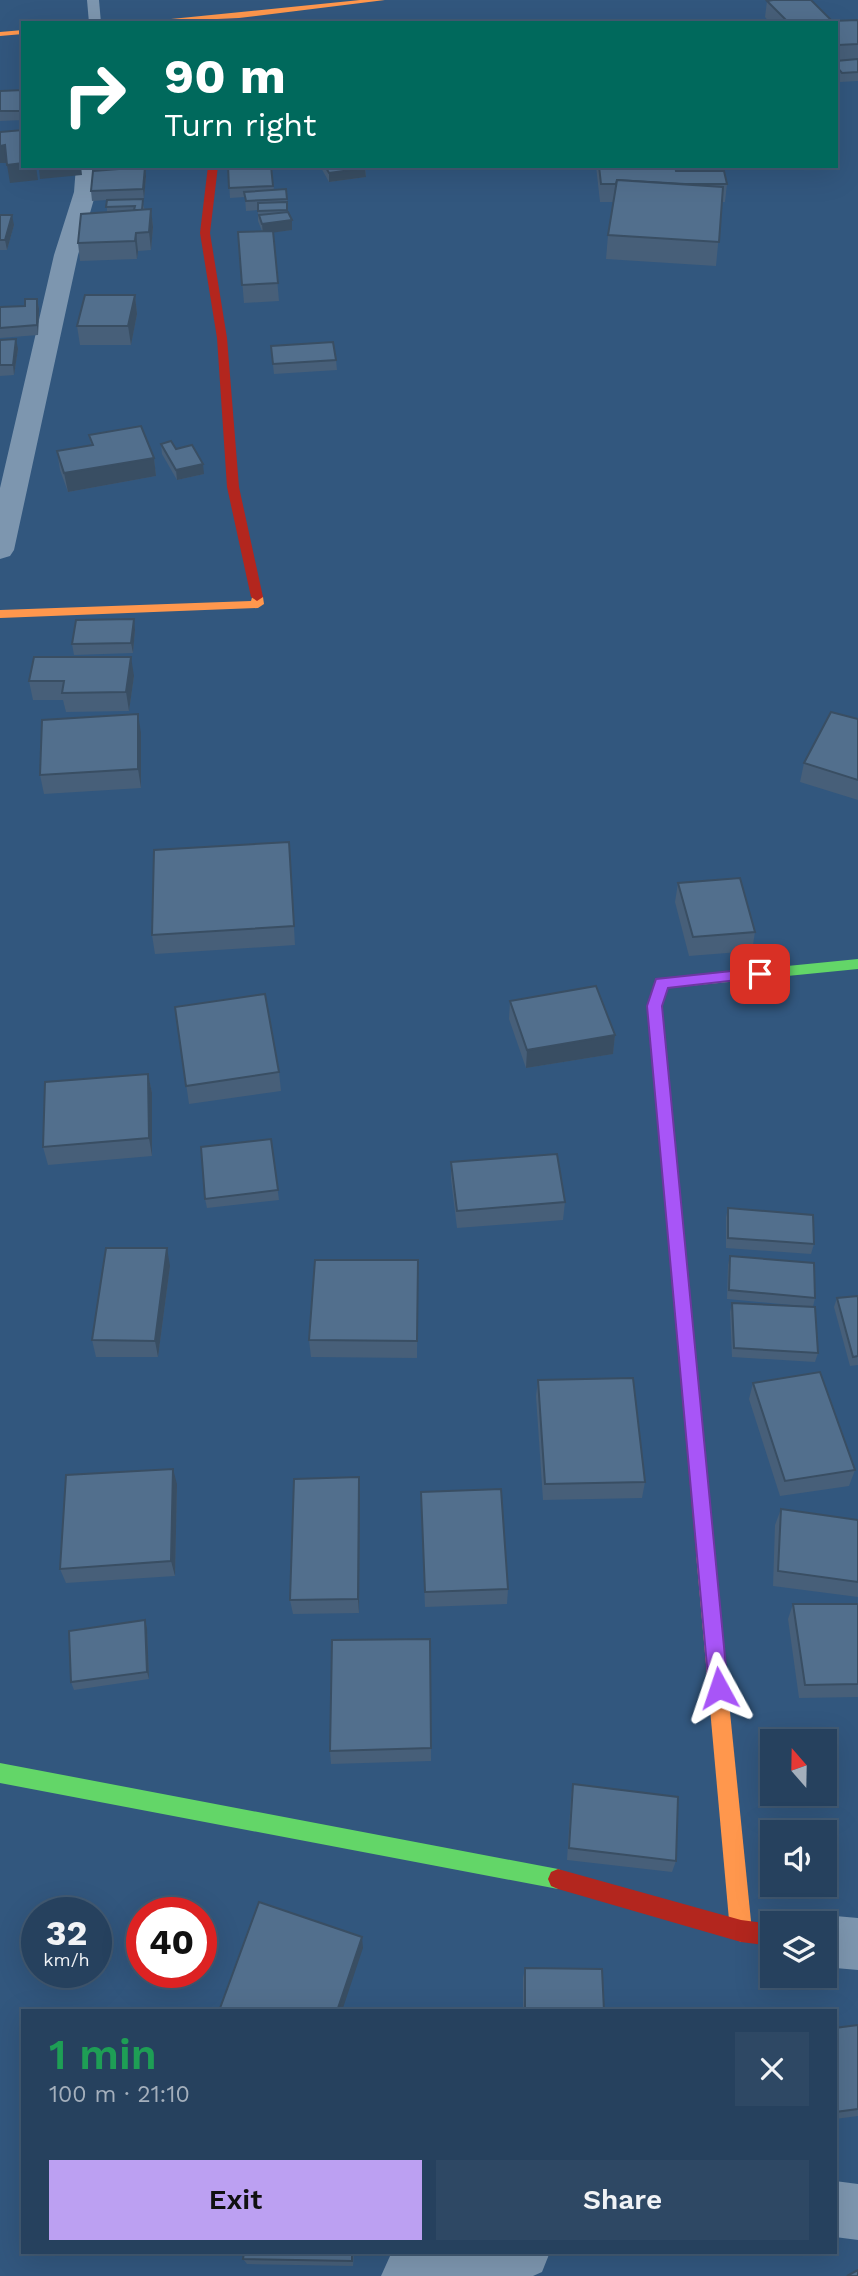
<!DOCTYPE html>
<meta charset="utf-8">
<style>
:root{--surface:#26415e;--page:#2e4864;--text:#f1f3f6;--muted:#a4afbc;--line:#425a73;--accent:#bca0f2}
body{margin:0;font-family:"Work Sans",sans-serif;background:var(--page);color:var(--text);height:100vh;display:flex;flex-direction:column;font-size:26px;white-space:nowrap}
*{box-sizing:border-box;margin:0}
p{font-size:23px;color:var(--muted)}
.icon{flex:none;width:38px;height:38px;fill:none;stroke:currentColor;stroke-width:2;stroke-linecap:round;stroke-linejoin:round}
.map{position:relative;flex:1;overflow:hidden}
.sheet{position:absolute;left:21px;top:2009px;width:816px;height:245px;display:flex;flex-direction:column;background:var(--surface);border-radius:0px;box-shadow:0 7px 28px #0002,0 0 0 2px var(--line)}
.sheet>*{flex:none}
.guide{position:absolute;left:21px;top:21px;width:817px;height:147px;border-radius:0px;box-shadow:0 7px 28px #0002,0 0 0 2px var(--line);background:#00695c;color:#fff;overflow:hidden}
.needle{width:46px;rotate:340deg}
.fabs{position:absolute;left:760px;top:1729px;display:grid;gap:14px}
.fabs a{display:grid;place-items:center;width:77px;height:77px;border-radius:0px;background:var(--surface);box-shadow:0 7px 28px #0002,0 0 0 2px var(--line);font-size:35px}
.speed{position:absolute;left:21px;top:1897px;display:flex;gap:14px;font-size:35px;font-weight:700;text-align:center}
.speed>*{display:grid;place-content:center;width:91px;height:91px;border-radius:50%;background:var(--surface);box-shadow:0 7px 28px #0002,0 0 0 2px var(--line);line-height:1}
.speed small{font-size:18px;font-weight:400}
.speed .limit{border:10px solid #d22;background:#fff;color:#111}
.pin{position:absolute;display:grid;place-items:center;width:60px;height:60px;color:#fff;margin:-30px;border-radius:14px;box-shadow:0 4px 10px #0006}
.me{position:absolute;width:77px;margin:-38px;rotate:355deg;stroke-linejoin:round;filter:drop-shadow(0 0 5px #0008)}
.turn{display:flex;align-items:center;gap:24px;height:147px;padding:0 28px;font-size:32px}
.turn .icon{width:91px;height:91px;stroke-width:2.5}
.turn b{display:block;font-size:49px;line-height:60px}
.round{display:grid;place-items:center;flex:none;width:74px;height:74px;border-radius:0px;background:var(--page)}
.summary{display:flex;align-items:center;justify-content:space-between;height:119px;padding:0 28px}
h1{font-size:42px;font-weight:600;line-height:52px;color:#1e9e55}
.primary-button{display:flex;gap:14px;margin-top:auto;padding:14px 28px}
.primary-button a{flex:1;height:80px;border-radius:0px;background:var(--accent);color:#111;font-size:28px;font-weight:600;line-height:80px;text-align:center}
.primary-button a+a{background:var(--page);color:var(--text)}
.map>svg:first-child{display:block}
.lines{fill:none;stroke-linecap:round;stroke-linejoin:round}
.lane{fill:#7d96af;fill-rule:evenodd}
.street{fill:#7d96af;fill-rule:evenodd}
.fast{fill:#63d668;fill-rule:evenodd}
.slow{fill:#ff974d;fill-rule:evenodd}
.jam{fill:#b3261e;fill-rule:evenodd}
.wall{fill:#475f79}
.shaded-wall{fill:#394e63}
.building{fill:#526f8d;stroke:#394e63;stroke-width:2}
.route{fill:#a855f7;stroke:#6d37a1;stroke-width:2}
</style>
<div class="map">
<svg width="858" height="2276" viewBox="0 0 858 2276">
<rect width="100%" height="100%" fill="#32577e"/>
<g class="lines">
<path class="lane" d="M 87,0 L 99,0 L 101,23 L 89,23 Z"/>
<g class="street">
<path d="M 76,166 L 98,166 L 96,192 L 78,255 L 14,550 L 10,556 L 0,559 L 0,488 L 54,255 L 74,192 Z"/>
<path d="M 824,1915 L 858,1918 L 858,1970 L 824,1967 L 824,1923 L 805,1923 Z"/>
<path d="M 835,2181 L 858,2184 L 858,2240 L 835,2237 Z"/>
<path d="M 398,2252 L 550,2252 L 542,2272 L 533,2276 L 381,2276 L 390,2256 Z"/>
</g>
<g class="fast">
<path d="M 858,959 L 858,969 L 668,988 L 661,1006 L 673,1119 L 671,1123 L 659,1123 L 647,1006 L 657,979 Z"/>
<path d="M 0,1763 L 558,1869 L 565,1872 L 568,1879 L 565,1886 L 558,1889 L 0,1783 Z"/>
</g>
<g class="slow">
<path d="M 360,0 L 385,0 L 239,18 L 131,23 Z"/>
<path d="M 23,30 L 23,34 L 0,36 L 0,32 Z"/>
<path d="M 257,593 L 263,597 L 264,604 L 258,608 L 0,618 L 0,610 L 251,601 L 253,594 Z"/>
<path d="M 705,1544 L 712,1547 L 714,1553 L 752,1931 L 748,1938 L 741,1942 L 734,1938 L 730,1931 L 696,1553 L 698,1547 Z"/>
</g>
<g class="jam">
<path d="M 208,166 L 218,166 L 210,233 L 227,338 L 239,487 L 263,597 L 257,601 L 251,597 L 227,487 L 217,338 L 200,233 Z"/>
<path d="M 665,1113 L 671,1115 L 673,1119 L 714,1553 L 712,1559 L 705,1562 L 698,1559 L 696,1553 L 657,1119 L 659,1115 Z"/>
<path d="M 558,1869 L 741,1920 L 772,1924 L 772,1946 L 741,1942 L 558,1889 L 551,1886 L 548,1879 L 551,1872 Z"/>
</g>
</g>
<g class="wall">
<path d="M 767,1 L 832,21 L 858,20 L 858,81 L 840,82 L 836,77 L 836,23 L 770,23 L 765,17 Z"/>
<path d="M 23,90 L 23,120 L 0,121 L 0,91 Z"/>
<path d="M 228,166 L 271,166 L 274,190 L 287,199 L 288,212 L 292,220 L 292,230 L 273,232 L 279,301 L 244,303 L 238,232 L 262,231 L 258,221 L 258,210 L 246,211 L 245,197 L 230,198 Z"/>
<path d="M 320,166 L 365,166 L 366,177 L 329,182 Z"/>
<path d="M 596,166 L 675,166 L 676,171 L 727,184 L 725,202 L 722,202 L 716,266 L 606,259 L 608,235 L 614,202 L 600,202 Z"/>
<path d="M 145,167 L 146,176 L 144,199 L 141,199 L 145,210 L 151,209 L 153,227 L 151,250 L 138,251 L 137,259 L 80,261 L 78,243 L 107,212 L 107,200 L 92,201 L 91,191 Z"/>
<path d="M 0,215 L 14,225 L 7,250 L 0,250 Z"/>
<path d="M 135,295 L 137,314 L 131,345 L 80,345 L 77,326 Z"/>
<path d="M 37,299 L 39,309 L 38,335 L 0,338 L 0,307 L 25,306 Z"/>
<path d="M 0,340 L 18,349 L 14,375 L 0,376 Z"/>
<path d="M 271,346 L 336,360 L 337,370 L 274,374 Z"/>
<path d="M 89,435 L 154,458 L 156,476 L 68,492 L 60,470 L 57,451 L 91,445 Z"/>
<path d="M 161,444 L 176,449 L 204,474 L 177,480 L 162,454 Z"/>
<path d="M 135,630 L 133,653 L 74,655 L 72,644 Z"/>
<path d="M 134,676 L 129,711 L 66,712 L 63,700 L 33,700 L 29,681 Z"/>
<path d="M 858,719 L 858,800 L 800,782 L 804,763 Z"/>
<path d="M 141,733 L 141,788 L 44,794 L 40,775 Z"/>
<path d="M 289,842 L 295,945 L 155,954 L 152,935 Z"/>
<path d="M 678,883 L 755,932 L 752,951 L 689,956 L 675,902 Z"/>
<path d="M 510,1001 L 615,1035 L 613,1054 L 526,1068 L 509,1019 Z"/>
<path d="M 175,1007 L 279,1072 L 281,1091 L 189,1104 Z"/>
<path d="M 148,1074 L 152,1093 L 152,1156 L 48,1165 L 43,1147 Z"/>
<path d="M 271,1139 L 279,1200 L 207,1208 L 205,1199 Z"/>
<path d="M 451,1162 L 565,1202 L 563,1220 L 457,1228 L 451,1179 Z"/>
<path d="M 728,1208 L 814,1244 L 811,1254 L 726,1248 L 726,1217 Z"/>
<path d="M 730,1256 L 815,1298 L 813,1307 L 727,1299 L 728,1265 Z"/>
<path d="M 418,1260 L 417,1358 L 311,1357 L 309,1340 Z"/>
<path d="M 170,1266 L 158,1357 L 96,1357 L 92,1340 Z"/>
<path d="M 858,1296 L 858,1365 L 850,1366 L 834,1307 L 837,1298 Z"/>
<path d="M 732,1303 L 818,1353 L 815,1362 L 732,1357 L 730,1312 Z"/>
<path d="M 538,1380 L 645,1482 L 642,1498 L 543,1500 L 536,1396 Z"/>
<path d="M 753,1383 L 855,1470 L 849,1486 L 780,1496 L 749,1399 Z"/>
<path d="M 359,1477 L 360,1492 L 359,1613 L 293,1614 L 290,1600 Z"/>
<path d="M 177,1484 L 175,1576 L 66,1583 L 60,1569 Z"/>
<path d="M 421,1507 L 508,1589 L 507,1604 L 425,1607 Z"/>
<path d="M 781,1509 L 858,1520 L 858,1597 L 773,1586 L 775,1525 Z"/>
<path d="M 793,1604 L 858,1604 L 858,1697 L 799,1698 L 788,1619 Z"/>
<path d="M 145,1620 L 147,1628 L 149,1679 L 74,1690 L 71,1682 Z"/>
<path d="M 430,1639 L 431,1761 L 331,1764 L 330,1751 Z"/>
<path d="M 573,1784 L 676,1861 L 672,1872 L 567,1860 L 571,1797 Z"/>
<path d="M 525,1968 L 604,2011 L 523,2011 L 523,1978 Z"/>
<path d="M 858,2025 L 858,2116 L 835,2119 L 835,2028 Z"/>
<path d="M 244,2252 L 354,2252 L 353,2266 L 247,2264 L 243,2259 Z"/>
</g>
<g class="shaded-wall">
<path d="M 5,145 L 8,163 L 0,163 L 0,146 Z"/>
<path d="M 23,163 L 23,166 L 36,166 L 38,180 L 10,183 L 7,165 Z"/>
<path d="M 67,166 L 81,166 L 82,175 L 40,179 L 39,169 Z"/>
<path d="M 145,167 L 146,176 L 144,199 L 143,189 Z"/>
<path d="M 365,168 L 366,177 L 329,182 L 329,173 Z"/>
<path d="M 151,209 L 153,227 L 151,250 L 149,232 Z"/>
<path d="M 12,215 L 14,225 L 7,250 L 5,240 Z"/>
<path d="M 292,220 L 292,230 L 263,234 L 262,224 Z"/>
<path d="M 136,233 L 138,251 L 137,259 L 135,241 Z"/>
<path d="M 135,295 L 137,314 L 131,345 L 128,326 Z"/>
<path d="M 37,299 L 39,309 L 38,335 L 37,325 Z"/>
<path d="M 16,339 L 18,349 L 14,375 L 13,365 Z"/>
<path d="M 154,458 L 156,476 L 68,492 L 64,473 Z"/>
<path d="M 203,464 L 204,474 L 177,480 L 176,470 Z"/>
<path d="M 134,619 L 135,630 L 133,653 L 131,643 Z"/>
<path d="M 131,657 L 134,676 L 129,711 L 126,692 Z"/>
<path d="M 138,714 L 141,733 L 141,788 L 138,769 Z"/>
<path d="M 615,1035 L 613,1054 L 526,1068 L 527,1050 Z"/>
<path d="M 148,1074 L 152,1093 L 152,1156 L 149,1138 Z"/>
<path d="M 167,1248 L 170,1266 L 158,1357 L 155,1341 Z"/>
<path d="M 173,1469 L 177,1484 L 175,1576 L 171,1561 Z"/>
<path d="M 359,1477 L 360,1492 L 359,1613 L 358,1599 Z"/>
<path d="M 145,1620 L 147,1628 L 149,1679 L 147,1672 Z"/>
<path d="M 362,1937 L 363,1948 L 342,2011 L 337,2011 Z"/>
</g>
<g class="building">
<path d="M 773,0 L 811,0 L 832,21 L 858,20 L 858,44 L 838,45 L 836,42 L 836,23 L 824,23 L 823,21 L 809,23 L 789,23 L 767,1 Z"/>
<path d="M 858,59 L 858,72 L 842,73 L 836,66 L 836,61 Z"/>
<path d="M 23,90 L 22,111 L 0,111 L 0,91 Z"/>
<path d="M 23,130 L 23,163 L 7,165 L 5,145 L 0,146 L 0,132 Z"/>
<path d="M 38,166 L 67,166 L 39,169 Z"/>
<path d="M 228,166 L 271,166 L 273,186 L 229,188 Z"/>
<path d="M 325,166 L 365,166 L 365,168 L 329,173 Z"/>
<path d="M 599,166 L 675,166 L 676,171 L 724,171 L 727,184 L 685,184 L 617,180 L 616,184 L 601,184 Z"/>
<path d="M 145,167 L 143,189 L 91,191 L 93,171 Z"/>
<path d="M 617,180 L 723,187 L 719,242 L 608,235 Z"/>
<path d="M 286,189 L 287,199 L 246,201 L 244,192 Z"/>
<path d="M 143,199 L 142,210 L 134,210 L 135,206 L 106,207 L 107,200 Z"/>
<path d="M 287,202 L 287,210 L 258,211 L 258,203 Z"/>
<path d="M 151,209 L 149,232 L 136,233 L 135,241 L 78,243 L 81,214 Z"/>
<path d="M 288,212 L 292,220 L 262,224 L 259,215 Z"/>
<path d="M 0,215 L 12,215 L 5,240 L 0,240 Z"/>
<path d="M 273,231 L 278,283 L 242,285 L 238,232 Z"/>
<path d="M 85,295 L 135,295 L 128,326 L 77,326 Z"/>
<path d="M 25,299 L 37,299 L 37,325 L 0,328 L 0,307 L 25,306 Z"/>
<path d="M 16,339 L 13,365 L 0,365 L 0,340 Z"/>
<path d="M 333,342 L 336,360 L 273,364 L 271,346 Z"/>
<path d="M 141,426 L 154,458 L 64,473 L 57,451 L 93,445 L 89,435 Z"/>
<path d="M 171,441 L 176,449 L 192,445 L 203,464 L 176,470 L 161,444 Z"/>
<path d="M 134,619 L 131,643 L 72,644 L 76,620 Z"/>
<path d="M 34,657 L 131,657 L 126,692 L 62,693 L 64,681 L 29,681 Z"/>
<path d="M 831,712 L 858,719 L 858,780 L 804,763 Z"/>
<path d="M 138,714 L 138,769 L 40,775 L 42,720 Z"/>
<path d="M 289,842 L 294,926 L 152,935 L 154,850 Z"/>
<path d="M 740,878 L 755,932 L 693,937 L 678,883 Z"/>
<path d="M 596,986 L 615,1035 L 527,1050 L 510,1001 Z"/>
<path d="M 265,994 L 279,1072 L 186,1086 L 175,1007 Z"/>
<path d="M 148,1074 L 149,1138 L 43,1147 L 45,1082 Z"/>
<path d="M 271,1139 L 278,1190 L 205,1199 L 201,1147 Z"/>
<path d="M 557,1154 L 565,1202 L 457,1211 L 451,1162 Z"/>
<path d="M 728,1208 L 813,1215 L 814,1244 L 728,1238 Z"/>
<path d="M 106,1248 L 167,1248 L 155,1341 L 92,1340 Z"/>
<path d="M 730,1256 L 814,1263 L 815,1298 L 729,1290 Z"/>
<path d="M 315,1260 L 418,1260 L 417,1341 L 309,1340 Z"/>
<path d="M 858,1296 L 858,1356 L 853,1357 L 837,1298 Z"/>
<path d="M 732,1303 L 815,1307 L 818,1353 L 734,1348 Z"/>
<path d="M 820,1372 L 855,1470 L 785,1481 L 753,1383 Z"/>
<path d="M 633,1378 L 645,1482 L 545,1484 L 538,1380 Z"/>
<path d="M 173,1469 L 171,1561 L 60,1569 L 66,1475 Z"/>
<path d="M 359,1477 L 358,1599 L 290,1600 L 294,1479 Z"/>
<path d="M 501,1489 L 508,1589 L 425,1592 L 421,1492 Z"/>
<path d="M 781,1509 L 858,1520 L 858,1582 L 778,1571 Z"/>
<path d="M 793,1604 L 858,1604 L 858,1684 L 805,1685 Z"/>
<path d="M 145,1620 L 147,1672 L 71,1682 L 69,1631 Z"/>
<path d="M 430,1639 L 431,1748 L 330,1751 L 332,1640 Z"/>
<path d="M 573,1784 L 678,1797 L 676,1861 L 569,1848 Z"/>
<path d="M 259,1902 L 362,1937 L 337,2011 L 219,2011 Z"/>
<path d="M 525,1968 L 602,1969 L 604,2011 L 525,2011 Z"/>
<path d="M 858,2025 L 858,2109 L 835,2112 L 835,2028 Z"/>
<path d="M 244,2252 L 352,2252 L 352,2261 L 243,2259 Z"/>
<path d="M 858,2270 L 858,2276 L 847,2276 Z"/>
</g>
<path class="route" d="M 760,968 L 767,974 L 765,977 L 668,988 L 662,1006 L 728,1688 L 726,1694 L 719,1697 L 712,1694 L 709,1688 L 647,1006 L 656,979 Z"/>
</svg>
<div class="fabs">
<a><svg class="needle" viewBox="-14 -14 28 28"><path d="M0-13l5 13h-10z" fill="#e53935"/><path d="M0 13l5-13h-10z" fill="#a4afbc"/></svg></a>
<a><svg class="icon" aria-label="sound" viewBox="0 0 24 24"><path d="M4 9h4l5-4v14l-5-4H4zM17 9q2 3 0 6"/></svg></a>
<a><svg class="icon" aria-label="layers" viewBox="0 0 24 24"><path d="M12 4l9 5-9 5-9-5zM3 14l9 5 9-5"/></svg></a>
</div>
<div class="speed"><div>32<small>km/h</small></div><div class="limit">40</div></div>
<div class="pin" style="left:760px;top:974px;background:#d93025"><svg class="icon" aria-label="arrive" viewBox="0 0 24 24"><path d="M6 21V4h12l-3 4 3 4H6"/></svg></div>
<svg class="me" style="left:719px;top:1688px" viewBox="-20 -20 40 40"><path d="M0-17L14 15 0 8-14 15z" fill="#a855f7" stroke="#fff" stroke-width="4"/></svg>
<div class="guide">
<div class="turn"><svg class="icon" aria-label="right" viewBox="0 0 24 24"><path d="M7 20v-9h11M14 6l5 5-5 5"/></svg><div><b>90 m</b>Turn right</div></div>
</div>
<section class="sheet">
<div class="summary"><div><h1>1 min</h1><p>100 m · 21:10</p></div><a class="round"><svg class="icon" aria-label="close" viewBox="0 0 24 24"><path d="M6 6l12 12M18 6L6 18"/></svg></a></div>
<div class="primary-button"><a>Exit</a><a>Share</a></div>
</section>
</div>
